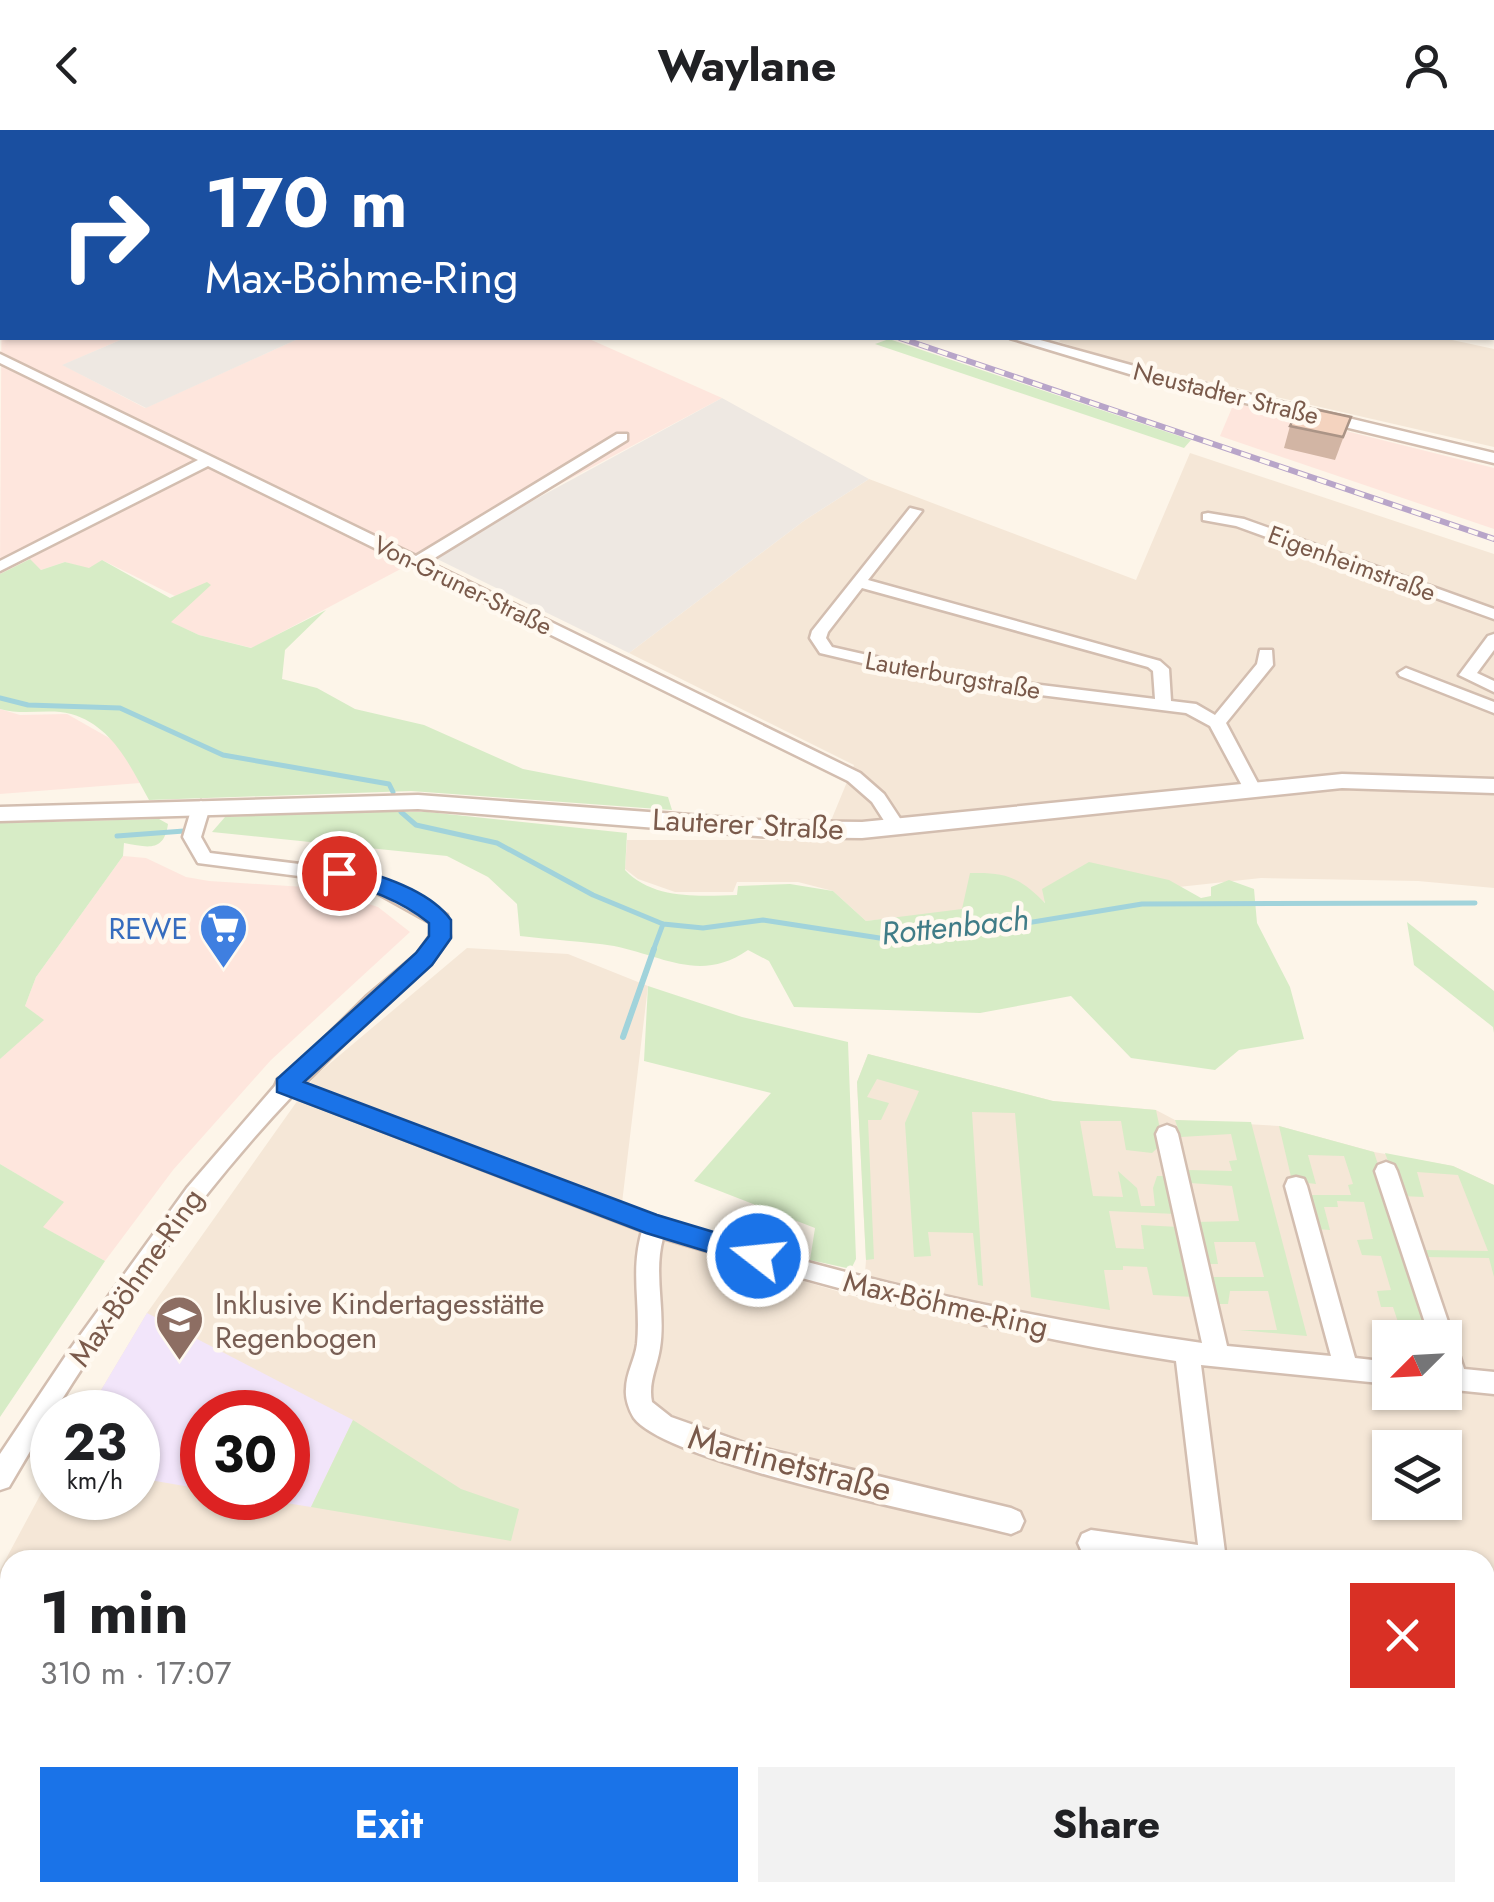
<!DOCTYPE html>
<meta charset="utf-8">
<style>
:root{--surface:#fff;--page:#f2f2f2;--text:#202124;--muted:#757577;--accent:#1a73e8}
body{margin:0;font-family:Jost,sans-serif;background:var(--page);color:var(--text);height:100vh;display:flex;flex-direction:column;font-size:38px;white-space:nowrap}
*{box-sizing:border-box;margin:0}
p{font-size:32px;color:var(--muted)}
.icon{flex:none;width:55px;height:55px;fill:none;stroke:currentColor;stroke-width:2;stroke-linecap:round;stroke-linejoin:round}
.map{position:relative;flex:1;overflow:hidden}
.side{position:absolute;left:0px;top:1420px;width:1495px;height:352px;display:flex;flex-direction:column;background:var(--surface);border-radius:30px 30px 0 0;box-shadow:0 2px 8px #0004}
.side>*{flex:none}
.top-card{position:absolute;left:0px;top:0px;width:1495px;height:210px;box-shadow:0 2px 8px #0004;background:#1a4fa0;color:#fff;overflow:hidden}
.needle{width:65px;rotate:246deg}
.controls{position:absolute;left:1372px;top:1190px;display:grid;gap:20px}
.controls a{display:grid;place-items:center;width:90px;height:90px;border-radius:0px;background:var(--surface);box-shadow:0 2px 8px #0004;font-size:50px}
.speed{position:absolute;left:30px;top:1260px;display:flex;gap:20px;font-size:50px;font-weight:700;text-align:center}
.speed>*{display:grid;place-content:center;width:130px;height:130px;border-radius:50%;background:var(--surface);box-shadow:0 2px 8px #0004;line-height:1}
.speed small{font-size:25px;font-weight:400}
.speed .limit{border:15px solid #d22;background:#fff;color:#111}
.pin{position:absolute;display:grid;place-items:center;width:85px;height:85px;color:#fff;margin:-42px;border:5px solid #fff;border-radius:50%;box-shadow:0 2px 10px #0007}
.me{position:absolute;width:110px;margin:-55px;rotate:286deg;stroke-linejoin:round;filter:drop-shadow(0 0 8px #0008)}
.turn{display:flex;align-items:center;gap:35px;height:210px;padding:0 40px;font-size:45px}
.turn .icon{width:130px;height:130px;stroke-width:2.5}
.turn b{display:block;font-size:70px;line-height:85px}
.round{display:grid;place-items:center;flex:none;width:105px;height:105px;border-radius:0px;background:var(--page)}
.headline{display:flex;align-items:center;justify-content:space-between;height:170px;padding:0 40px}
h1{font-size:60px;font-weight:700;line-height:75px}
.primary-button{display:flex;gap:20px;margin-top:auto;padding:20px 40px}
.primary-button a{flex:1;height:115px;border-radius:0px;background:var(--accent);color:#fff;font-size:40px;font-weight:700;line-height:115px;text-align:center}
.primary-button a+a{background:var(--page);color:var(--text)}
header{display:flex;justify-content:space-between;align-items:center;height:130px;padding:0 40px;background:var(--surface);font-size:45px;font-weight:700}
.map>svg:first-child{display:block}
.residential{fill:#f5e7d7;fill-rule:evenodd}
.commercial{fill:#fee6dd}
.industrial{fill:#eee8e2}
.education{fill:#f2e5fa}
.green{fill:#d7ecc6}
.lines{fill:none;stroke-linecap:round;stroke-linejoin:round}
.stream-far1{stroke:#a1d3db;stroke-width:5}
.stream{stroke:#a1d3db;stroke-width:6}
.river{fill:#bce3e9;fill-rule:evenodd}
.minor-casing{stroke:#d3beb0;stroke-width:5}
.tertiary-casing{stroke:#d3beb0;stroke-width:5}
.minor{fill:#fff;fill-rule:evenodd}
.tertiary{fill:#fff;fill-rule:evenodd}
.rail-casing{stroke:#b8a5c9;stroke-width:6}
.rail{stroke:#fff9f0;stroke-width:4;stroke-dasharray:10;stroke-linecap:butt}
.wall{fill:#d2b5a4}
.building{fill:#f4d3bf;stroke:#ab9486;stroke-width:2.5}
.route{fill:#1a73e8;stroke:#114b97;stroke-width:2.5}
.labels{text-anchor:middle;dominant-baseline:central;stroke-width:9;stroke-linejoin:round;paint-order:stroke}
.far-street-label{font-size:25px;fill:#7a5a4b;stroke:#fff9f0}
.street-label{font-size:30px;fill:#7a5a4b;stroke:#fff9f0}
.shop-label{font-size:30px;fill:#366cbe;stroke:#fff9f0;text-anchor:end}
.education-label{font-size:30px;fill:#785e54;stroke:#fff9f0;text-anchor:start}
.water-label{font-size:32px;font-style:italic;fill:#407c87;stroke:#fff9f0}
.near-street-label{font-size:35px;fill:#7a5a4b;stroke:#fff9f0}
</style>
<header><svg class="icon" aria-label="back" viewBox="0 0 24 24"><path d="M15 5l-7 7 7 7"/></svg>Waylane<svg class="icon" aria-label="person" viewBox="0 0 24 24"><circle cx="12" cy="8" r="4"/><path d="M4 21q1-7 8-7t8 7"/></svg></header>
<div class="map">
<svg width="1494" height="1772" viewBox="0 0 1494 1772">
<rect width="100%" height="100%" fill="#fdf5e9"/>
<g class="residential">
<path d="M 1062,208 L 1443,208 L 1494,219 L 1494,317 L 1124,232 L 1059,212 Z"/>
<path d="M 1190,323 L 1494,424 L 1494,758 L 1418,751 L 1261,748 L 866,791 L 833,761 L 798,752 L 737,752 L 733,762 L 675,762 L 638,749 L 625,739 L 627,710 L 823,710 L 854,635 L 629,523 L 805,390 L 869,349 L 1136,450 Z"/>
<path d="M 467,818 L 568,824 L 648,856 L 622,1073 L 623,1096 L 863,1169 L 866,1130 L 857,952 L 868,924 L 1053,971 L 1156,980 L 1175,990 L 1279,996 L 1374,1022 L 1453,1036 L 1494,1055 L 1494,1772 L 374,1772 L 378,1762 L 1485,1762 L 1485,1430 L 476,1430 L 399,1420 L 393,1430 L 10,1430 L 10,1747 L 0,1764 L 0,1440 L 52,1343 L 52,1368 L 138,1368 L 138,1282 L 88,1282 L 147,1183 L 315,946 ZM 1390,1208 L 1445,1208 L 1445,1262 L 1390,1262 ZM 202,1282 L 288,1282 L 288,1368 L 202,1368 ZM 1390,1318 L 1445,1318 L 1445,1372 L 1390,1372 Z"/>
<path d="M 86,1763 L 200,1763 L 194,1772 L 110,1772 Z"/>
</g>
<g class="commercial">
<path d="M 2,101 L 2,208 L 125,208 L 63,235 L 145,278 L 300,208 L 587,208 L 722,268 L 252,518 L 199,505 L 170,492 L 189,473 L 102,430 L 89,439 L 65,432 L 41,440 L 29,429 L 0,444 Z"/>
<path d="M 1234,273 L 1494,338 L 1494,399 L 1220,306 Z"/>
<path d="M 0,579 L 20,585 L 67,584 L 118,613 L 140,653 L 0,664 Z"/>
<path d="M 123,726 L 146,728 L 186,747 L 209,751 L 320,758 L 378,777 L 410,802 L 271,930 L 173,1040 L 105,1131 L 42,1097 L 63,1072 L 0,1034 L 0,929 L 43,890 L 25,876 L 36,847 Z"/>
</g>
<g class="industrial">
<path d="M 125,208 L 300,208 L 146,278 L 62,235 Z"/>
<path d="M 722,268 L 869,349 L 805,390 L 629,523 L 431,426 Z"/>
</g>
<g class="education">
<path d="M 147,1183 L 353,1290 L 311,1377 L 255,1368 L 288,1368 L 288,1282 L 202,1282 L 202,1359 L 138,1348 L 138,1282 L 88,1282 Z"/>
<path d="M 382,1762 L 1015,1762 L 1015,1763 L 1013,1772 L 377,1772 Z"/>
</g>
<g class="green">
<path d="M 889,209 L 1191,310 L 1184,318 L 875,214 Z"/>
<path d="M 30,429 L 41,440 L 65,432 L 89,438 L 102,430 L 170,468 L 207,452 L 211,455 L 171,492 L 199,505 L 251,518 L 326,480 L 285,520 L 282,549 L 317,558 L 355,579 L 424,595 L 523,639 L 668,667 L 672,680 L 411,661 L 149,670 C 130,636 113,596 71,584 C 49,578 24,586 0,579 L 0,444 Z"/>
<path d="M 339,682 L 428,682 L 627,703 L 625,740 C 653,770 700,766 737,765 L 738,756 L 790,754 L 833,761 L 866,791 L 962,779 L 970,743 C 1006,742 1019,747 1045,773 L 1042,759 L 1089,732 L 1169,750 L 1201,768 L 1211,766 L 1211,757 L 1229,750 L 1254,759 L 1257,793 L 1290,857 L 1304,909 L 1239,920 L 1215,940 L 1131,928 L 1071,866 L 980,883 L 794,877 L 769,831 L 748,820 C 701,853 663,826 614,816 C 583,811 551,810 520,806 L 517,774 L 488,747 L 447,726 L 212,702 L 225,687 Z"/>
<path d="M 159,689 L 168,694 C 164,723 147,717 124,713 L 123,726 L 36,847 L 25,876 L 44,890 L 0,929 L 0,693 Z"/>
<path d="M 1407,792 L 1494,861 L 1494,903 L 1493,897 L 1414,835 Z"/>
<path d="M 648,856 L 742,887 L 848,912 L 856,1129 L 851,1139 L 810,1130 L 815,1098 L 694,1051 L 771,963 L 644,931 Z"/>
<path d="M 868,924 L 1053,971 L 1156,980 L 1163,1013 L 1152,1023 L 1126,1020 L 1121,991 L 1080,991 L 1093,1066 L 1123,1067 L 1118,1041 L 1137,1058 L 1141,1076 L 1155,1076 L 1153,1058 L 1157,1046 L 1169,1046 L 1176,1084 L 1109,1081 L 1116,1118 L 1144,1119 L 1141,1095 L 1179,1097 L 1195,1167 L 1153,1165 L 1147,1137 L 1123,1136 L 1123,1140 L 1104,1140 L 1110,1180 L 1031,1167 L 1015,983 L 972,982 L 983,1156 L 978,1155 L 973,1103 L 928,1102 L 931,1126 L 914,1127 L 905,993 L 919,961 L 877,949 L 867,967 L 889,973 L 881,990 L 868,990 L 874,1129 L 866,1130 L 857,952 Z"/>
<path d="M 1175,990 L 1251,992 L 1307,1206 L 1239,1200 L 1277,1200 L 1268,1161 L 1230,1161 L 1228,1174 L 1216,1174 L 1210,1147 L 1264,1147 L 1255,1112 L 1214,1112 L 1218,1134 L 1206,1134 L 1196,1092 L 1239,1091 L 1232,1056 L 1190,1053 L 1188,1040 L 1232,1041 L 1229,1031 L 1237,1030 L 1231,1004 L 1181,1007 Z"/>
<path d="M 1279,996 L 1374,1022 L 1433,1207 L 1403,1207 L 1393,1177 L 1381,1177 L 1377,1161 L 1391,1160 L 1381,1126 L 1362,1125 L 1357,1110 L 1373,1109 L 1364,1072 L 1337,1071 L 1338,1077 L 1324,1077 L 1330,1100 L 1316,1099 L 1307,1065 L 1351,1065 L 1348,1055 L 1353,1054 L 1344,1026 L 1308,1025 L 1316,1054 L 1292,1051 Z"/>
<path d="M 1385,1023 L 1453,1036 L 1494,1055 L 1494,1147 L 1489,1128 L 1425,1127 L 1423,1120 L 1488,1121 L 1458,1045 L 1417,1042 L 1424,1067 L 1401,1066 Z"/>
<path d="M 0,1034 L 64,1072 L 43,1097 L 105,1131 L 0,1287 Z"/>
<path d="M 353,1290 L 461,1359 L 519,1379 L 511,1411 L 311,1377 Z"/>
</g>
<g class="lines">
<g class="stream-far1">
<path d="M 0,568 L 28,575 L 120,578 L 223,625 L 389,654 L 393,662"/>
<path d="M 401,682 L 416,695 L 497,713 L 593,765 L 663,794 L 703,798 L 763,790 L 886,809 L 1002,797 L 1142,774 L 1475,773"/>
<path d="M 117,706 L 184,701"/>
<path d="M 653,821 L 663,794"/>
</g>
<path class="stream" d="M 623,907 L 654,819"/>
<g class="river">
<path d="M 1020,0 L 1041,0 L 1043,2 L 1022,2 Z"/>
<rect x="1492" y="105" width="2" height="12"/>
</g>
<defs>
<g id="minor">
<path d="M 776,0 L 789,0 L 790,2 L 778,2 Z"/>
<path d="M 1063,0 L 1080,0 L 1081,2 L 1066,2 Z"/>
<path d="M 0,7 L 2,8 L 2,14 L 0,13 Z"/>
<path d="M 0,224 L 416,426 L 617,304 L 627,304 L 627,310 L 428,432 L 860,643 L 884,664 L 905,696 L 902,700 L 890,700 L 872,672 L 848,651 L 208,336 L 0,441 L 0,431 L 198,330 L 0,233 Z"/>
<path d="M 910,378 L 922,381 L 868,450 L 1160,531 L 1169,539 L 1171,571 L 1196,574 L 1215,585 L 1257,534 L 1260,520 L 1272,520 L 1273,535 L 1226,593 L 1261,659 L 1258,663 L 1246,663 L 1210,596 L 1186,583 L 951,554 L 820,523 L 810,508 L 812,501 ZM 862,458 L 1148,537 L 1153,541 L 1155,569 L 951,544 L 832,517 L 826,508 L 828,502 Z"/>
<path d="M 1208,383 L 1244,389 L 1494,479 L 1494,489 L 1236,396 L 1203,390 L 1203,384 Z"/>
<path d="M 1494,504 L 1494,520 L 1477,543 L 1494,551 L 1494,562 L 1459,545 L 1488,506 Z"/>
<path d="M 1406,538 L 1494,572 L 1494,583 L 1400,546 L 1398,543 Z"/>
<path d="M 201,671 L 210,677 L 201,707 L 210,723 L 365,742 L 447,785 L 450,807 L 431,834 L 380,878 L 304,954 C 421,998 538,1048 658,1087 C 834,1145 1018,1187 1202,1213 L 1156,1004 L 1159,998 L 1167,995 L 1175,998 L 1178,1004 L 1227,1216 L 1331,1226 L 1285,1056 L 1288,1049 L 1296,1047 L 1304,1049 L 1307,1056 L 1355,1228 L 1390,1232 L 1390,1254 L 1201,1235 L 1226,1430 C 1184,1430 1120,1438 1082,1422 L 1078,1413 L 1082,1404 L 1091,1400 L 1198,1415 L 1176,1231 C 1001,1205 832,1158 663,1108 C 653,1145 666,1181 660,1218 C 657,1238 648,1252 652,1272 L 671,1287 L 753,1316 L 1011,1378 L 1020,1382 L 1024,1391 L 1020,1400 L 1011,1404 C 943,1386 668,1334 634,1288 C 629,1280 625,1268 626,1259 C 626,1243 635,1230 637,1214 C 641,1175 630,1142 642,1101 L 292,966 C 185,1079 86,1224 9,1357 L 0,1360 L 0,1324 L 71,1218 L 187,1058 L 275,956 L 278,949 L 285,947 L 366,867 L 417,824 L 430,806 L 431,793 L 361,754 L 198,733 L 183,707 L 192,677 Z"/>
<path d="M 1386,1032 L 1394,1035 L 1397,1041 L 1464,1239 L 1494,1242 L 1494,1264 L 1445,1259 L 1445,1208 L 1430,1208 L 1375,1041 L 1378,1035 Z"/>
<path d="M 1485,1487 L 1494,1489 L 1494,1517 L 1485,1515 Z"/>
<path d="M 0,1739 L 10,1743 L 10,1762 L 52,1762 L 56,1772 L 0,1770 Z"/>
</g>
<g id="tertiary">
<path d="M 482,0 L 500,0 L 501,2 L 484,2 Z"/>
<path d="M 991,0 L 1017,0 L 1018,2 L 993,2 Z"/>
<rect x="1492" y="69" width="2" height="8"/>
<path d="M 1010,208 L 1033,208 L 1156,242 L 1494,323 L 1494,333 L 1146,249 Z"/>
<path d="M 1342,644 L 1494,649 L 1494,663 L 1342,658 L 862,708 L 771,707 L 418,679 L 0,691 L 0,677 L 418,665 L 771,691 L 862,692 Z"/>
</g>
</defs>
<use href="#minor" class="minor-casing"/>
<use href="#tertiary" class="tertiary-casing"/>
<use href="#minor" class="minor"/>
<use href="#tertiary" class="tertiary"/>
<defs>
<g id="rail">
<path d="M 288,0 L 295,2"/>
<path d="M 900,208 L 1494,409"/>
</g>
</defs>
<use href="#rail" class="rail-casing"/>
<use href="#rail" class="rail"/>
</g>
<g class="wall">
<path d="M 1351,287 L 1335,330 L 1284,318 L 1290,296 Z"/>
<path d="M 10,1460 L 10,1697 L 0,1693 L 0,1468 Z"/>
</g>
<g class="building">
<path d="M 1300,276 L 1351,287 L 1343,307 L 1290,296 Z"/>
<path d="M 10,1460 L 10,1692 L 0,1688 L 0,1468 Z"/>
</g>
<path class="route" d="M 339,735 C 374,743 429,759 451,790 L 451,808 L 432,835 L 304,952 L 657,1085 L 767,1118 L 771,1126 L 767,1134 L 758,1137 L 646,1103 L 277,962 L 277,949 L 416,823 L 429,806 L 429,793 C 401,770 365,758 331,748 L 328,743 Z"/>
<defs>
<symbol id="supermarket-pin" viewBox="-11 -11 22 30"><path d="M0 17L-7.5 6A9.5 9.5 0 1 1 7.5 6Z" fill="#3f7fe0" stroke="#fff9f0"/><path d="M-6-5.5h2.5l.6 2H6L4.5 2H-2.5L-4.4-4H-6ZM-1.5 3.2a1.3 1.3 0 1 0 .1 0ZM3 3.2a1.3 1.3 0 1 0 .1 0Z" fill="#fff"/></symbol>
<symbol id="school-pin" viewBox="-11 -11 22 30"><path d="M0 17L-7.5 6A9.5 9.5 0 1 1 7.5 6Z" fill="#8d6e63" stroke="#fff9f0"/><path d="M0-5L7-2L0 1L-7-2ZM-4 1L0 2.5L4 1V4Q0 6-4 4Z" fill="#fff"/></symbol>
</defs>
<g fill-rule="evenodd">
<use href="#supermarket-pin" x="196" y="770" width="55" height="75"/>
<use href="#school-pin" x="152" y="1162" width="55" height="75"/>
</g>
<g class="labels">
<g class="far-street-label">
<text transform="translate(1226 263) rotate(14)">Neustadter Straße</text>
<text transform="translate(1352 433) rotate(20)">Eigenheimstraße</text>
<text transform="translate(463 455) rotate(26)">Von-Gruner-Straße</text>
<text transform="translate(953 545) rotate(10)">Lauterburgstraße</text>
</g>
<g class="street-label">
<text transform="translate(748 694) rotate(3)">Lauterer Straße</text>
<text transform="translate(136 1147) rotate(-55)">Max-Böhme-Ring</text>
<text transform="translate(946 1174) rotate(13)">Max-Böhme-Ring</text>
</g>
<g class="shop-label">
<text x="188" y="798">REWE</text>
</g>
<g class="education-label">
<text x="215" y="1173">Inklusive Kindertagesstätte<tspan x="215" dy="34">Regenbogen</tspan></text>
</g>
<g class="water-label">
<text transform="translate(955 796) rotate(-6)">Rottenbach</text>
</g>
<g class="near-street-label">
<text transform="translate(790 1333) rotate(15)">Martinetstraße</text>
</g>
</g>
</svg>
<div class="controls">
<a><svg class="needle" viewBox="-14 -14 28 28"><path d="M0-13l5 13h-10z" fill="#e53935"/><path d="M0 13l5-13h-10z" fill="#757577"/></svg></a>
<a><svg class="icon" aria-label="layers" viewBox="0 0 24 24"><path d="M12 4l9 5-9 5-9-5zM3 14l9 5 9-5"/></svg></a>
</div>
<div class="speed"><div>23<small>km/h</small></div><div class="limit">30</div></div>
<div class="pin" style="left:339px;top:743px;background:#d93025"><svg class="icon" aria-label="arrive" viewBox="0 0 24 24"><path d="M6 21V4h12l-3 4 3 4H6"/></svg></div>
<svg class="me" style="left:758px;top:1126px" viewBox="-20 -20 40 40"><circle r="17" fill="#1a73e8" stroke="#fff" stroke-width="3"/><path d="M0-11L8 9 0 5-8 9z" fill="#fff"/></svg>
<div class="top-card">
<div class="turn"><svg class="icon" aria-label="right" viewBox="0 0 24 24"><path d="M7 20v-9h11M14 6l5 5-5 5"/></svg><div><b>170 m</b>Max-Böhme-Ring</div></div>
</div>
<section class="side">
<div class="headline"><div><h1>1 min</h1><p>310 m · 17:07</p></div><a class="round" style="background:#d93025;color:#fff"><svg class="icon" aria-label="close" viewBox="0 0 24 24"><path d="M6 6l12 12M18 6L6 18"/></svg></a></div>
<div class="primary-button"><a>Exit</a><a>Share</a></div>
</section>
</div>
